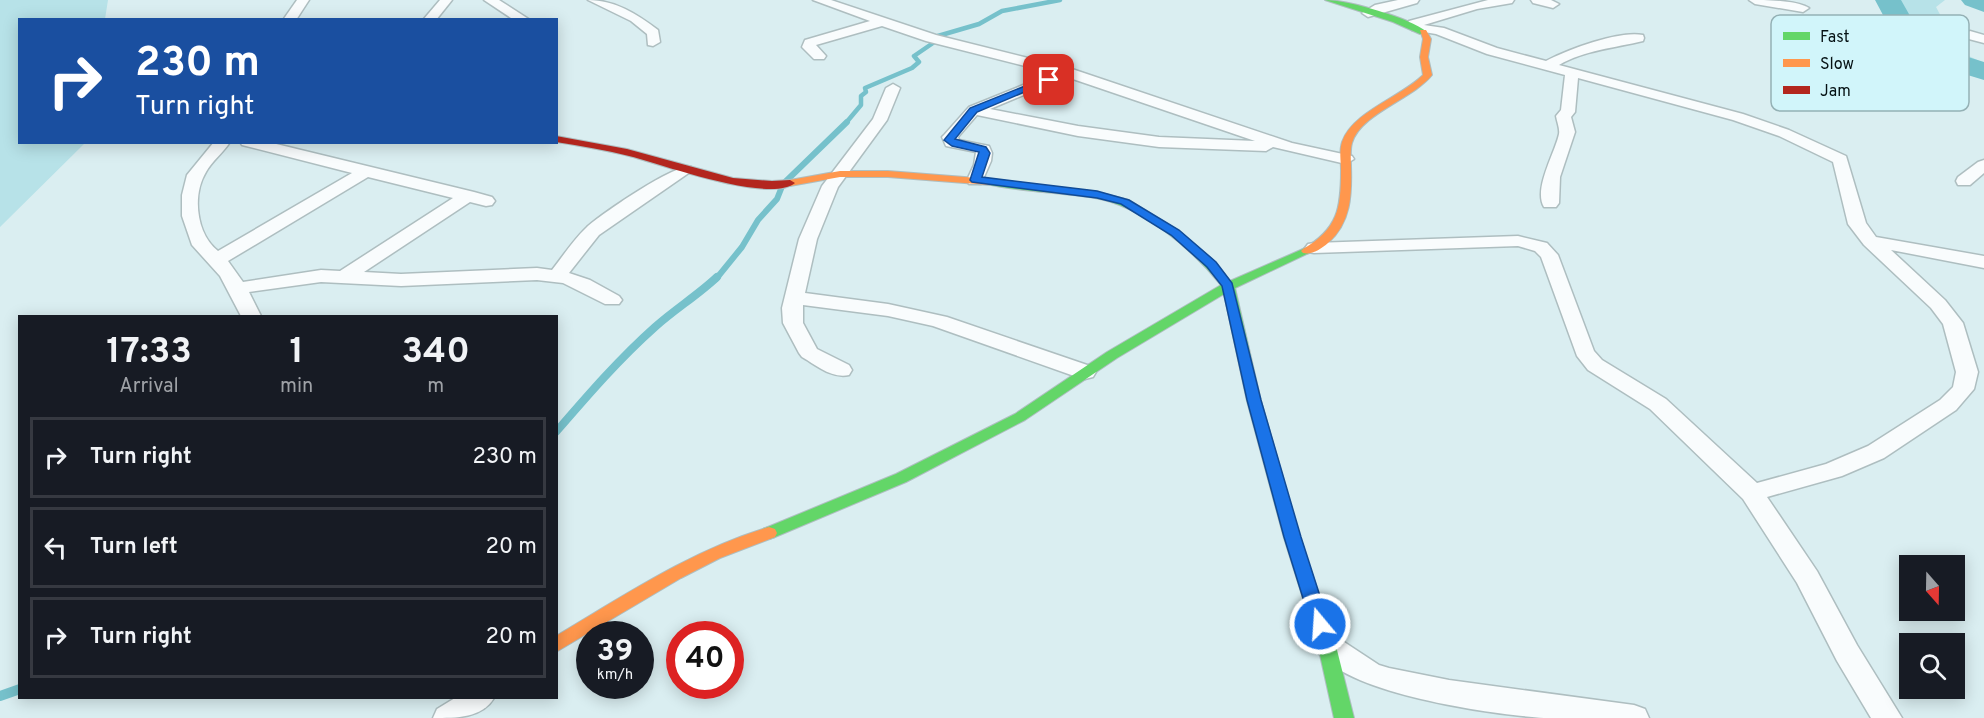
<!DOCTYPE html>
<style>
:root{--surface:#171b24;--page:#20242c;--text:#f1f3f6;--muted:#9ea1a6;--line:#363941}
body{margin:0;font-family:Overpass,sans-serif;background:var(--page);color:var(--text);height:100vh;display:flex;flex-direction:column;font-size:22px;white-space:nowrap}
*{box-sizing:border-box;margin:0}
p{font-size:20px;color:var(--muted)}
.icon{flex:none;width:33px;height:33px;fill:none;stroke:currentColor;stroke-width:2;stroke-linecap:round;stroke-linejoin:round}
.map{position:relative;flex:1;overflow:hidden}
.details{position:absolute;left:18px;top:315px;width:540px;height:384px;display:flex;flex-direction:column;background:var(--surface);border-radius:0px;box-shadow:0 3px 15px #0003}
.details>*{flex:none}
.guide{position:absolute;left:18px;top:18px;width:540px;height:126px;border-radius:0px;box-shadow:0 3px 15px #0003;background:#1a4fa0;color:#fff;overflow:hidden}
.needle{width:39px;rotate:160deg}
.buttons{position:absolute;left:1899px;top:555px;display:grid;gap:12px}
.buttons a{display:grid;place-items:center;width:66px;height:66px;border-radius:0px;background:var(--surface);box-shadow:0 3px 15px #0003;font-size:30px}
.speed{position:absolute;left:576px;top:621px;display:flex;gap:12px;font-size:30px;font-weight:700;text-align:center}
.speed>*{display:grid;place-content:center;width:78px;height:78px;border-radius:50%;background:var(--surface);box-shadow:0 3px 15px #0003;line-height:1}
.speed small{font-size:15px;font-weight:400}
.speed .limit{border:9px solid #d22;background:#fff;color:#111}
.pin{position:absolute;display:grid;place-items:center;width:51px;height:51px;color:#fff;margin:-26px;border-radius:12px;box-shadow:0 3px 9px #0006}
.me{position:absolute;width:66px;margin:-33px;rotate:342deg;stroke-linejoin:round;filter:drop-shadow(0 0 4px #0008)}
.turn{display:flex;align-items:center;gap:21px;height:126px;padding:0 18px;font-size:27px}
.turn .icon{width:78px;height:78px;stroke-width:2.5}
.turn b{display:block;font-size:42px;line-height:51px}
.eta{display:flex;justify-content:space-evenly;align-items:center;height:102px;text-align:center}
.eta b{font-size:36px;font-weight:700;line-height:42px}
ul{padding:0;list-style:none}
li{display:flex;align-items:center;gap:18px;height:81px;margin:0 12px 9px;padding:0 6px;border:3px solid var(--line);border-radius:0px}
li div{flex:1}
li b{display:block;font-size:22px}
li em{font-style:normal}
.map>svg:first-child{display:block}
.green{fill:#b7e2e8}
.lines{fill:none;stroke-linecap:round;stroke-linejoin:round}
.stream-far3{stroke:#76c1cb;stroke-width:4.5}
.stream-far2{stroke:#76c1cb;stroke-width:6}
.stream-far1{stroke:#76c1cb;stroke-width:8}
.stream{stroke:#76c1cb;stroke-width:10}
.river{fill:#76c1cb;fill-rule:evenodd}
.street-casing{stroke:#aebec0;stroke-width:3}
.fast-casing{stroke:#aebec0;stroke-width:2}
.slow-casing{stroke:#aebec0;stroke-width:2}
.jam-casing{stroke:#aebec0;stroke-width:2}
.street{fill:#f9fcfd;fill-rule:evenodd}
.fast{fill:#63d668;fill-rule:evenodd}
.slow{fill:#ff974d;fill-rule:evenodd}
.jam{fill:#b3261e;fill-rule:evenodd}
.route{fill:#1a73e8;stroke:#114b97;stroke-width:1.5}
.key{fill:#d1f5fa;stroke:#94b1b5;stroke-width:1.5}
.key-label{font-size:16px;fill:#051113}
</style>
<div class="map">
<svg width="1984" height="718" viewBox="0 0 1984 718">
<rect width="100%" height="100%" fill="#daeef1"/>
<g class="green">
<path d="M 0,0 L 108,0 L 105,19 L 20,20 L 20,142 L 85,143 L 0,227 Z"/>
<path d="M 1882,0 L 1945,0 L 1936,7 L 1960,52 L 1984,63 L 1984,79 L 1920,56 L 1883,4 Z"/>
</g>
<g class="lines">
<path class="stream-far3" d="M 845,124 L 861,105 L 861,96 L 866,92 L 865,88 L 912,68 L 919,62 L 914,56 L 933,43 L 931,38 L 979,24 L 1002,11 L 1060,0"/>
<path class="stream-far2" d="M 716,279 L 742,247 L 758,220 L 777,199 L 783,184 L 847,122"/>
<path class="stream-far1" d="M 556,432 C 588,395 619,359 655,327 C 675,309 698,295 717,277"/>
<path class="stream" d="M 0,696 L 20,689"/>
<g class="river">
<path d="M 1875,0 L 1901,0 L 1926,44 L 1984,62 L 1984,80 L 1905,56 Z"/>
<path d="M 1961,0 L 1984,0 L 1984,12 L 1965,5 Z"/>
</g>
<defs>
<g id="street">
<path d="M 297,0 L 309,0 L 296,20 L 283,20 Z"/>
<path d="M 440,0 L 452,0 L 436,20 L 423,20 Z"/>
<path d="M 484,0 L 499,0 L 530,20 L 514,20 Z"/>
<path d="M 588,0 C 615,0 637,14 658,30 L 660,42 L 653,46 L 648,45 L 647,34 L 631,21 Z"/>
<path d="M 813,0 L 831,0 L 936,35 L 1072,69 L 1292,143 L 1352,156 L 1354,159 L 1346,164 L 1273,147 L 1266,151 L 1159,147 L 1078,136 L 977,115 L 958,137 L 959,140 L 989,146 L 992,153 L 991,161 L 981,184 L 969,184 L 967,180 L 974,165 L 976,152 L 946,146 L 942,137 L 945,134 L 969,107 L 1053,73 L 926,41 L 882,26 L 816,45 L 826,56 L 824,59 L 814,59 L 802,47 L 805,40 L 870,21 ZM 1067,77 L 1255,141 L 1159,137 L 1078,126 L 990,109 Z"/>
<path d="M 1398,0 L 1419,0 L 1417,3 L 1368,17 L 1362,13 L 1375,5 Z"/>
<path d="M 1488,0 L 1514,0 L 1512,3 L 1477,9 L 1424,25 L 1444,28 L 1497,48 L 1546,61 C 1567,50 1619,30 1643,35 L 1644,38 L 1643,41 C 1614,48 1585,50 1559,65 L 1743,114 L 1789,130 L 1846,156 L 1866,223 L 1876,237 L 1984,256 L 1984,268 L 1891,250 L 1945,300 L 1963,323 L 1978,372 L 1974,389 L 1956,410 L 1884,458 L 1842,476 L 1767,497 L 1817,571 L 1857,645 L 1902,718 L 1871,718 L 1837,661 L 1797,583 L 1743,499 L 1650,409 L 1588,370 L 1577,356 L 1541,257 L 1535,251 L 1518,246 L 1314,253 L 1308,252 L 1305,248 L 1308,244 L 1314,243 L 1518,236 L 1547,243 L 1558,255 L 1594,351 L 1602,360 L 1666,399 L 1757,483 L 1826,464 L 1868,446 L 1940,400 L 1953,387 L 1956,372 L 1943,324 L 1931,308 L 1864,245 L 1848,224 L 1833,162 L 1779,136 L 1733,120 L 1578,78 L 1575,112 L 1571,117 L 1575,132 L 1560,177 L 1559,203 L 1556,207 L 1544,207 C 1533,189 1555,153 1559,134 C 1560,129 1557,122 1556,116 L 1561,110 L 1565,75 L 1487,54 L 1436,34 L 1412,30 L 1407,24 L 1409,21 Z"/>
<path d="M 1531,0 L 1551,0 L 1559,4 L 1553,8 L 1533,3 Z"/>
<path d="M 1749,0 C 1766,0 1796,0 1809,8 L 1803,12 L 1755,4 Z"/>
<path d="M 1970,31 L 1984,35 L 1984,43 L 1965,38 L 1964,35 Z"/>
<path d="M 893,84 L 900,88 L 887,120 L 838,187 L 817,239 L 805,293 L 888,304 L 947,317 L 1093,367 L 1096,372 L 1093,377 L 1085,379 L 1077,377 L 933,326 L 888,316 L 803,305 L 803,323 L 817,349 L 849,365 L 852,370 L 849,375 C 832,379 816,365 802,357 L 799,353 L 783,323 L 782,308 L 799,239 L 822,186 L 873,119 L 886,88 Z"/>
<path d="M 214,142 L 230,142 C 223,153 212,161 206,172 C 192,195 196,234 218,251 L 352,173 L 242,145 L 240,142 L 268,142 L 474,192 L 492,197 L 495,201 L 492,205 L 486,206 L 470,202 L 364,272 L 401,274 L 537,268 L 552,270 C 563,256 574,239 587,227 C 602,214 675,163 691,167 L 693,170 L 599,235 L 569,273 L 590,280 L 619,296 L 622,300 L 619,304 L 605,304 L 563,283 L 537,280 L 401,286 L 321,282 L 249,292 L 261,316 L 241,316 L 220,276 L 192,245 L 182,216 L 182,195 L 187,175 ZM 368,177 L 453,198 L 340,271 L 321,270 L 243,282 L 228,261 Z"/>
<path d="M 1984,160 L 1984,173 L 1970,185 L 1958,185 L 1956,181 L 1958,177 L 1978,162 Z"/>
<path d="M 1328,635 L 1338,638 L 1379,665 L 1389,668 L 1449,680 L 1634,705 L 1645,709 L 1649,718 C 1614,718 1578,718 1544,718 C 1492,714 1339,694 1314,646 L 1318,638 Z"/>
<path d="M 455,698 L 494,698 C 482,718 457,718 433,718 L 437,709 Z"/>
</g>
<g id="fast">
<path d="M 1325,0 C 1348,0 1410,18 1427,32 L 1420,34 L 1393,22 Z"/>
<path d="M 990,179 L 1097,192 L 1129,200 L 1179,231 L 1215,262 L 1230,281 L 1303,249 L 1307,247 L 1313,251 L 1235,288 L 1261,401 L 1300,538 L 1336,646 L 1354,718 L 1334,718 L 1318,646 L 1284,538 L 1247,401 L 1224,294 L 1117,358 L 1025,420 L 906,482 L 775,537 L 769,539 L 763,537 L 761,533 L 763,529 L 896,474 L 1015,414 L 1107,352 L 1221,285 C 1192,249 1142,206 1095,198 C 1059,192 1022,192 986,184 L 986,180 Z"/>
</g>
<g id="slow">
<path d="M 1420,30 L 1426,30 L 1431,39 L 1428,57 L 1432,75 C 1413,99 1360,114 1352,143 C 1350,150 1351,159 1351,166 C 1352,195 1351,223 1328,243 C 1321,249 1312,255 1303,253 L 1301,251 L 1303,249 C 1338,229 1341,208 1341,170 C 1341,161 1339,151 1342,142 C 1352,112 1401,97 1423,75 L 1420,57 L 1423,39 Z"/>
<path d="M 840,171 L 888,171 L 990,179 L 995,182 L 990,185 L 888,177 L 840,177 L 790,186 L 785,183 L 790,180 Z"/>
<path d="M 769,527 L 775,529 L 777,533 L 775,537 L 720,558 L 681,578 L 556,652 L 556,636 C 625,595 692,550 769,527 Z"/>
</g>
<path id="jam" d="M 556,136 L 627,149 L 733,178 L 772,181 L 790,180 L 795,183 C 770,204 661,164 629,156 C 605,150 581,146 556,142 Z"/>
</defs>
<use href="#street" class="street-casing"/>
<use href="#fast" class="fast-casing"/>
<use href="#slow" class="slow-casing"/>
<use href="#jam" class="jam-casing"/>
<use href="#street" class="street"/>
<use href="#fast" class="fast"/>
<use href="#slow" class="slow"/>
<use href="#jam" class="jam"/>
</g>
<path class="route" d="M 1045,78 L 1053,80 L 977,112 L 955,139 L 986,147 L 990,153 L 982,177 L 1097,191 L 1129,200 L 1179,230 L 1216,262 L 1232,283 L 1261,400 L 1301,537 L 1329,624 L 1327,629 L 1320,632 L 1314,629 L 1311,624 L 1284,537 L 1247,400 L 1222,286 L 1207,267 L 1171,235 L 1121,204 L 1097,198 L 972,182 L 970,180 L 979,152 L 952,146 L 944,140 L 970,108 Z"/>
<rect x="1771" y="15" width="198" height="96" rx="9" class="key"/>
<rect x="1783" y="32" width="27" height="8" fill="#63d668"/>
<rect x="1783" y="59" width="27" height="8" fill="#ff974d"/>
<rect x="1783" y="86" width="27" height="8" fill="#b3261e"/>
<g class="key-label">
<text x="1820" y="42">Fast</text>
<text x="1820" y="69">Slow</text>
<text x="1820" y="96">Jam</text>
</g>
</svg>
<div class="buttons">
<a><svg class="needle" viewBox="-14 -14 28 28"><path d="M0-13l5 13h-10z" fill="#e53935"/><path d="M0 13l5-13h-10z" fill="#9ea1a6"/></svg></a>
<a><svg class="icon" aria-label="search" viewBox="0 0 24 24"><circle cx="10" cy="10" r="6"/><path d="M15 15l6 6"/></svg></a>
</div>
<div class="speed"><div>39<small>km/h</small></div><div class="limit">40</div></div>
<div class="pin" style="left:1049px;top:80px;background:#d93025"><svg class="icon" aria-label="arrive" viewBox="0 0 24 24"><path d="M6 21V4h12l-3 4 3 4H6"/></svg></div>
<svg class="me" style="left:1320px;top:624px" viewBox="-20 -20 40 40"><circle r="17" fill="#1a73e8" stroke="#fff" stroke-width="3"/><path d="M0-11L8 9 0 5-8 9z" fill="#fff"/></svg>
<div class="guide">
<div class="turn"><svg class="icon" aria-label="right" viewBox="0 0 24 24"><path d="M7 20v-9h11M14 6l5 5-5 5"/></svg><div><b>230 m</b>Turn right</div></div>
</div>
<section class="details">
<div class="eta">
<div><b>17:33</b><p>Arrival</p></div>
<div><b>1</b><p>min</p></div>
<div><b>340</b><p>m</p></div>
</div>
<ul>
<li><svg class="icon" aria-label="right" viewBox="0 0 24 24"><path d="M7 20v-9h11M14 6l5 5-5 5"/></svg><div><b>Turn right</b></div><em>230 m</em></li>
<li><svg class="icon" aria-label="left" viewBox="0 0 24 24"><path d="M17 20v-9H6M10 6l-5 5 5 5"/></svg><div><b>Turn left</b></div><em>20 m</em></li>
<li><svg class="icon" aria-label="right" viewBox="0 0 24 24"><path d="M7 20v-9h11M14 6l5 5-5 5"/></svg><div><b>Turn right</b></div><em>20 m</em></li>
</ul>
</section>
</div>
